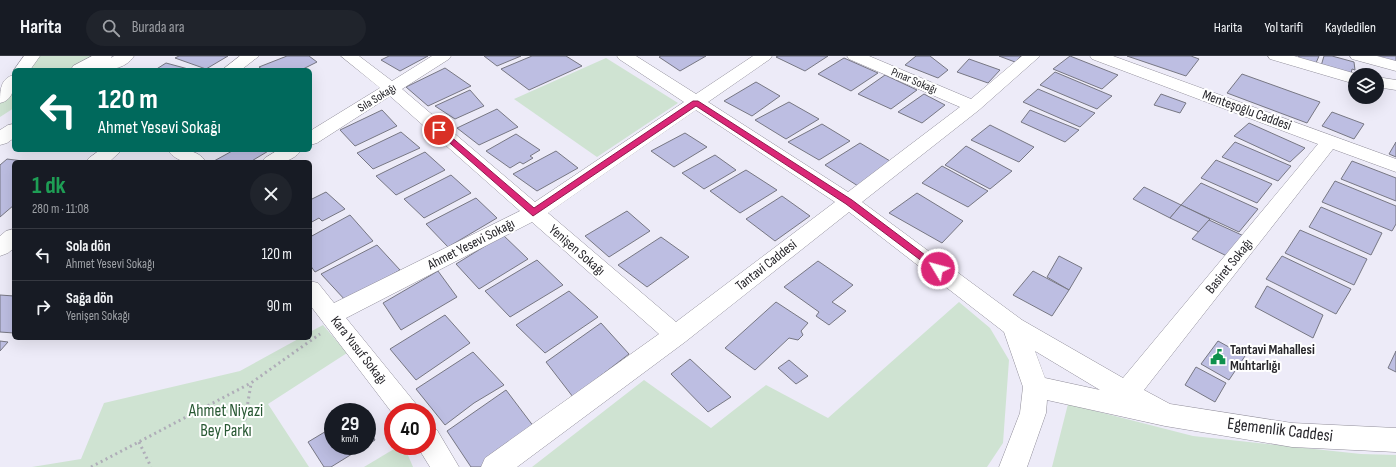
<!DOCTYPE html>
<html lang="tr">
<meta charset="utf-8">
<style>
:root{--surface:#171b24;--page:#20242c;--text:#f1f3f6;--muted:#9ea1a6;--line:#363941}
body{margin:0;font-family:"Sofia Sans Condensed",sans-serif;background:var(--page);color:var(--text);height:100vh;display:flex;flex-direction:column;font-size:15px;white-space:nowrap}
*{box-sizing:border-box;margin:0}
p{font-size:13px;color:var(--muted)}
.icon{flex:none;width:22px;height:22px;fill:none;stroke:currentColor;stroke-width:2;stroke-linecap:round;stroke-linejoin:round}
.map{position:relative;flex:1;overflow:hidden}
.panel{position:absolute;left:12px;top:104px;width:300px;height:180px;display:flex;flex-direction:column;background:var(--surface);border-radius:6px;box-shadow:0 4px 16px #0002}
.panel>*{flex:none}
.guide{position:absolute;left:12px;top:12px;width:300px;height:84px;border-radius:6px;box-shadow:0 4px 16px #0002;background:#00695c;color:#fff;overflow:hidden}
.controls{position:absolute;left:1348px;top:12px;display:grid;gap:8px}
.controls a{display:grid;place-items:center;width:36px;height:36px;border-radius:50%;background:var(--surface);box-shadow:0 4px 16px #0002;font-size:20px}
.speed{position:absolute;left:324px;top:347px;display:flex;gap:8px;font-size:20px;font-weight:700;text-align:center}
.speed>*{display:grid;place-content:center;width:52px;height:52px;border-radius:50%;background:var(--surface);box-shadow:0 4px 16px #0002;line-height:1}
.speed small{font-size:10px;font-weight:400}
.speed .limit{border:6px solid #d22;background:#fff;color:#111}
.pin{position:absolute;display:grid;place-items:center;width:34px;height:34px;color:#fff;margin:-17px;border:2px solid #fff;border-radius:50%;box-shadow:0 1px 4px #0007}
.me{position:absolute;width:44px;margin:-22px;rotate:307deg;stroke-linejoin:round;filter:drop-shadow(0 0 3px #0008)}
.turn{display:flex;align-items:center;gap:14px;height:84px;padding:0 20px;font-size:18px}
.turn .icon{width:52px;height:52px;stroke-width:2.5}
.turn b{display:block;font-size:28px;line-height:34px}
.round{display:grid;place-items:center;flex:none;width:42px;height:42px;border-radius:21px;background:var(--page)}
.head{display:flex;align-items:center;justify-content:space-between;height:68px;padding:0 20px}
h1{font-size:24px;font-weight:700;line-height:30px;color:#1e9e55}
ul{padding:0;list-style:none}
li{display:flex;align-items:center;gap:12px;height:52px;padding:0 20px;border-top:1px solid var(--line)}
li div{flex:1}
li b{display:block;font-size:15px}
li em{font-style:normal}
header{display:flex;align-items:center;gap:24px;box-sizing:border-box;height:56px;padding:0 20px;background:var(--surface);border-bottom:1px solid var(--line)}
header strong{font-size:19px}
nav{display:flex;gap:22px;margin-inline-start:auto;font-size:14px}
.search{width:280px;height:36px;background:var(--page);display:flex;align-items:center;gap:10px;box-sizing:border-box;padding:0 14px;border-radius:22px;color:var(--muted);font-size:15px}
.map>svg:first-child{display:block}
.green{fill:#cfe3d2}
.building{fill:#bdbee2;stroke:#777783}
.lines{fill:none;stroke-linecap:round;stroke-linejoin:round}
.minor-casing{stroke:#918e9a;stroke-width:1}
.major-casing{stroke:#918e9a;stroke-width:1}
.path{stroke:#afadb8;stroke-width:3;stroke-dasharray:2 3.5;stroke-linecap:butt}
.minor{fill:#fff;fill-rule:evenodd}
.major{fill:#fff;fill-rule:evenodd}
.route{fill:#db2777;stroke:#8e194d}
.labels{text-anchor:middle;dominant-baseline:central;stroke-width:4;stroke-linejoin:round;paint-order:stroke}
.far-street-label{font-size:12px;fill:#27262b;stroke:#fff}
.street-label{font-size:14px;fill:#27262b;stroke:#fff}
.poi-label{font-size:14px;font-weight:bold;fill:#27262b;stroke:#fff;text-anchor:start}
.near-park-label{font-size:17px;fill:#295934;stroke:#fff}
.near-street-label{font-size:17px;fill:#27262b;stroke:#fff}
</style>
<header>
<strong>Harita</strong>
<div class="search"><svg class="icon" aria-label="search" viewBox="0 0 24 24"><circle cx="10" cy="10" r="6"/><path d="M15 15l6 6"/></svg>Burada ara</div>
<nav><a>Harita</a><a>Yol tarifi</a><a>Kaydedilen</a></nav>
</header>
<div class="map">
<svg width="1396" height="411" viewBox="0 0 1396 411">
<rect width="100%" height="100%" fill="#edebf8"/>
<g class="green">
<path d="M 39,0 L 95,0 L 73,14 L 28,14 Z"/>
<path d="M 606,2 L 678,47 L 597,101 L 514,43 Z"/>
<path d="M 14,30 L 14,52 L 0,61 L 0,46 Z"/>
<path d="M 959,246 L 990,272 L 1009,304 L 1003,387 L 987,411 L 532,411 L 644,324 L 711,372 L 766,329 L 828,362 Z"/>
<path d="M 323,269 L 347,297 L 268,348 L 309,411 L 32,411 L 81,403 L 104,347 L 240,315 L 300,282 L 310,282 L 310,276 Z"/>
<path d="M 1068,348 L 1193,380 L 1361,398 L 1396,399 L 1396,411 L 1052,411 Z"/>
<path d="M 399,390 L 404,390 L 413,411 L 364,411 Z"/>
</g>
<g class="building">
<path d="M 179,0 L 228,0 L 206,13 L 175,2 Z"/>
<path d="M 287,0 L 309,0 L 317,6 L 301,14 L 263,14 L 259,11 Z"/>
<path d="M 389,0 L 428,0 L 400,15 L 381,4 Z"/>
<path d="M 484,0 L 521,0 L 497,10 Z"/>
<path d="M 532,0 L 566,0 L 582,10 L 529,34 L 501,13 Z"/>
<path d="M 661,0 L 706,0 L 680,15 L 659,1 Z"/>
<path d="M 778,0 L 828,0 L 805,15 L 776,1 Z"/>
<path d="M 916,0 L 930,0 L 948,14 L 938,22 L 905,9 Z"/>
<path d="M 999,0 L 1021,0 L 1015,6 Z"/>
<path d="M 1070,0 L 1118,19 L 1102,33 L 1053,13 Z"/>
<path d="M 1127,0 L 1191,0 L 1199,3 L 1186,20 Z"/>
<path d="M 1299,0 L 1319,0 L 1316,7 L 1298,2 Z"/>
<path d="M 1324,0 L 1332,0 L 1354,6 L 1355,14 L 1352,13 L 1351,18 L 1321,10 Z"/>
<path d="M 1368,0 L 1396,0 L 1396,8 Z"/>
<path d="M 844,2 L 878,17 L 851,35 L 818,18 Z"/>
<path d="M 969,3 L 1000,14 L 988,27 L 957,16 Z"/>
<path d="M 166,7 L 192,14 L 155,14 Z"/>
<path d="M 445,12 L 471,30 L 428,50 L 406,31 Z"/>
<path d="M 1055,16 L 1112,40 L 1097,53 L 1040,29 Z"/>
<path d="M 1242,18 L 1320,46 L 1307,67 L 1227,37 Z"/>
<path d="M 885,19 L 917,34 L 891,53 L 858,38 Z"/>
<path d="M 756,26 L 780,40 L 752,60 L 724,45 Z"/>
<path d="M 1038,33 L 1095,57 L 1080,71 L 1023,46 Z"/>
<path d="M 470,34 L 484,50 L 455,63 L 435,50 Z"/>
<path d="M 924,38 L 945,49 L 922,67 L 898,56 Z"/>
<path d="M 1161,38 L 1186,47 L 1180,57 L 1154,49 Z"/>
<path d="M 789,46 L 819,63 L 786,83 L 755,64 Z"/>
<path d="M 497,53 L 518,71 L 479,89 L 457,72 Z"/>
<path d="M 382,54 L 397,70 L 355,90 L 340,74 Z"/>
<path d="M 1030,54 L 1079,74 L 1065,86 L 1021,66 Z"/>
<path d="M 1332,56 L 1364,68 L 1354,83 L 1322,70 Z"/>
<path d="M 1249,67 L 1305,92 L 1290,106 L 1234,80 Z"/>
<path d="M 822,68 L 850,85 L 819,104 L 788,86 Z"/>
<path d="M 990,69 L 1034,91 L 1019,106 L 971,84 Z"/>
<path d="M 401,76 L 420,92 L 373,113 L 357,97 Z"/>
<path d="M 685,77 L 707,91 L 674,111 L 651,95 Z"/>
<path d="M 516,78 L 540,94 L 530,100 L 533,102 L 523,108 L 520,106 L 510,112 L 486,95 Z"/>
<path d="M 1235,86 L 1291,110 L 1278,125 L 1222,101 Z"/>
<path d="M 1396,86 L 1396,101 L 1389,98 Z"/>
<path d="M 860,87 L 890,105 L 858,130 L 825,109 Z"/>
<path d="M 966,90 L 1012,115 L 990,133 L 945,109 Z"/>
<path d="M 234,94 L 270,94 L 250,106 L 214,105 Z"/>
<path d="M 556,95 L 578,112 L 537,135 L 513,118 Z"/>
<path d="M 425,96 L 445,114 L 396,139 L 376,120 Z"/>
<path d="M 715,99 L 736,114 L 704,133 L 682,117 Z"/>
<path d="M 7,103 L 31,106 L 14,106 L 14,149 L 0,161 L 0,109 Z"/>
<path d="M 1216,104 L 1272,128 L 1257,147 L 1201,122 Z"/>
<path d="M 1352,105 L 1396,122 L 1396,145 L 1341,123 Z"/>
<path d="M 942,110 L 988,135 L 968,151 L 922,127 Z"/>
<path d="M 746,114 L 777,134 L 740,157 L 710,135 Z"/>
<path d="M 451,119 L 471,137 L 424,162 L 404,143 Z"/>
<path d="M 1335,125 L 1396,150 L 1396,168 L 1392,175 L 1322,146 Z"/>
<path d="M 1201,127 L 1258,153 L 1239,176 L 1181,149 Z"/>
<path d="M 1144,131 L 1181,149 L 1170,162 L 1133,143 Z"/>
<path d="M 326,136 L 345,153 L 322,165 L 319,162 L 310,167 L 310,144 Z"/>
<path d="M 917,137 L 963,165 L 942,187 L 889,157 Z"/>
<path d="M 782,140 L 810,160 L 775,185 L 746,163 Z"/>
<path d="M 476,142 L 497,162 L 448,191 L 426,168 Z"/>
<path d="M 1181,149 L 1210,163 L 1199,176 L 1170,162 Z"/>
<path d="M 1321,151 L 1382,177 L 1371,199 L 1309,171 Z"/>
<path d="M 627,155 L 650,175 L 609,201 L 585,180 Z"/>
<path d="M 350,159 L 373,185 L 315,216 L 310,209 L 310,181 Z"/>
<path d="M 1209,164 L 1246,181 L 1231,202 L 1192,183 Z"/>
<path d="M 1300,174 L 1367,203 L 1354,229 L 1285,197 Z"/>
<path d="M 503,179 L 528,203 L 479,233 L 456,208 Z"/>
<path d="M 661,181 L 689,201 L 647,231 L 618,209 Z"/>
<path d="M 377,189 L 400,214 L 346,245 L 321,218 Z"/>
<path d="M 1059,200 L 1082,212 L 1069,234 L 1047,221 Z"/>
<path d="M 1282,200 L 1351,233 L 1336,258 L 1266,223 Z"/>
<path d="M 537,204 L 563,229 L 510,261 L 485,235 Z"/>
<path d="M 818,205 L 853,229 L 832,246 L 846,255 L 829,269 L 816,260 L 819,256 L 784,231 Z"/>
<path d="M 438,215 L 457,241 L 401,274 L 383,247 Z"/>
<path d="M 1033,215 L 1069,234 L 1052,260 L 1013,239 Z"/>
<path d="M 1267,230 L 1323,259 L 1313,282 L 1255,251 Z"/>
<path d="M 569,235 L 598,261 L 545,297 L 516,269 Z"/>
<path d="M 0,239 L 14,240 L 14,277 L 0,276 Z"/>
<path d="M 776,246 L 808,267 L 801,275 L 803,279 L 798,284 L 789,282 L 755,314 L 725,292 Z"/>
<path d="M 445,259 L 470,287 L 416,324 L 390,293 Z"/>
<path d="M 601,267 L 629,298 L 573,341 L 546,306 Z"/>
<path d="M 0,285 L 8,286 L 0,295 Z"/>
<path d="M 1218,285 L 1245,300 L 1229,324 L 1201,308 Z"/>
<path d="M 1396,295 L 1396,316 L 1388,312 Z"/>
<path d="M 473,296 L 504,329 L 474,347 L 445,369 L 416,333 Z"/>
<path d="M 690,303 L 731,341 L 708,356 L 671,318 Z"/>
<path d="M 789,304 L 808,320 L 796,328 L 778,312 Z"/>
<path d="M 1196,311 L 1226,327 L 1215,346 L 1185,329 Z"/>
<path d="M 506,334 L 534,371 L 481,411 L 471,411 L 447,375 Z"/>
<path d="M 333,371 L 333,390 L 365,390 L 331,411 L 324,411 L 308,386 Z"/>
<path d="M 367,371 L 375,384 L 367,389 Z"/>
</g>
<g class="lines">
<defs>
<g id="minor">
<path d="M 24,0 L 40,0 L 30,14 L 14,14 Z"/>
<path d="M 240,0 L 259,0 L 241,14 L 222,14 Z"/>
<path d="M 341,0 L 359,0 L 392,25 L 432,0 L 451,0 L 449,3 L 402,33 L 535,146 L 684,46 L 619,3 L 617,0 L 636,0 L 696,38 L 753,0 L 772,0 L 770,3 L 708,46 L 848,136 L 960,51 L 849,3 L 847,0 L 869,0 L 971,43 L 1022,0 L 1040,0 L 979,54 L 862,146 L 1022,264 L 1123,322 L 1318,88 L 1092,3 L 1090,0 L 1113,0 L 1396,103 L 1396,116 L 1333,93 L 1144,334 L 1170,348 L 1292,367 L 1396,372 L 1396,396 L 1292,391 L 1165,370 L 1047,344 L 1046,357 L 1027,411 L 999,411 L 1020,357 L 1023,331 L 1004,276 L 849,156 L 685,286 L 517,411 L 481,411 L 485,402 L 659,278 L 532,166 L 346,262 L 416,348 L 420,356 L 393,356 L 393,358 L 310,249 L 310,225 L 318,227 L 334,247 L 520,155 L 390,40 L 317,87 L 310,89 L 310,75 L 380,32 ZM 696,54 L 835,146 L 676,266 L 548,157 ZM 1035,295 L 1100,334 L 1045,322 Z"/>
<path d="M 1268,0 L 1294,0 L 1360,19 L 1355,19 L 1355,28 L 1270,3 Z"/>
<path d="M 1350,0 L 1377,0 L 1396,5 L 1396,15 L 1352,3 Z"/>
<path d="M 14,19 C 14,31 14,44 0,47 C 0,35 0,22 14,19 Z"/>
<path d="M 1377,21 L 1396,24 L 1396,34 L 1377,31 Z"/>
<path d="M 100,94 L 122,94 L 109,106 L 86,106 L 89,102 Z"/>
<path d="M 168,94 C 182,94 197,92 206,106 C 191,106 177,108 168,94 Z"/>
<path d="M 278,94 L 301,94 C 292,108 277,106 262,106 L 265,102 Z"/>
<path d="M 14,173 L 14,192 L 8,197 L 0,200 L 0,180 L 6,175 Z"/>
<path d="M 427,370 L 437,374 L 459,411 L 430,411 L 417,390 L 427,390 Z"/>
</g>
<g id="major">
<path d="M 92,0 L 112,0 L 111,2 L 114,0 L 134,0 C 125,14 108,14 94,14 L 95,12 L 91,14 L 71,14 L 73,10 Z"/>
<path d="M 14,68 L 14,82 L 7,87 L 0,89 L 0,74 L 8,69 Z"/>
</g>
</defs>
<use href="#minor" class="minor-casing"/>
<use href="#major" class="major-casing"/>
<g class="path">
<path d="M 243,375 L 251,328"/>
<path d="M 139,386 L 151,411"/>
<path d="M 91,411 L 251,327 L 320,278"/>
</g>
<use href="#minor" class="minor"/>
<use href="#major" class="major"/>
</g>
<path class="route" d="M 693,45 L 698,45 L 852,144 L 941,211 L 941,215 L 935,215 L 846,148 L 696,50 L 533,160 L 435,74 L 442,73 L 534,152 Z"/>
<defs>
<symbol id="civic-bare" viewBox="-9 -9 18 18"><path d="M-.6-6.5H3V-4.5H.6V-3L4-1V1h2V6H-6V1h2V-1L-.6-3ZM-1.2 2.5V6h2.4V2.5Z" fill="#0f904d" stroke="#fff" stroke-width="2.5" paint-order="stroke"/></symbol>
</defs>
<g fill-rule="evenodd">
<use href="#civic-bare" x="1207" y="290" width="22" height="22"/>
</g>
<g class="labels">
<g class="far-street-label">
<text transform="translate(914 25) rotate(23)">Pınar Sokağı</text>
<text transform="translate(377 42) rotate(-32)">Sıla Sokağı</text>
</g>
<g class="street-label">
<text transform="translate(1247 54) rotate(20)">Menteşoğlu Caddesi</text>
<text transform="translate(471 188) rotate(-27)">Ahmet Yesevi Sokağı</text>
<text transform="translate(577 194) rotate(41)">Yenişen Sokağı</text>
<text transform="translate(766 209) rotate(-38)">Tantavi Caddesi</text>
<text transform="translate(1229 210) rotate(-51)">Basiret Sokağı</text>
<text transform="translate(359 294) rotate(52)">Kara Yusuf Sokağı</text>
</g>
<g class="poi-label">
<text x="1230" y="293">Tantavi Mahallesi<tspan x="1230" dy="16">Muhtarlığı</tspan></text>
</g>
<g class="near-park-label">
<text x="226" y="355">Ahmet Niyazi<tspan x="226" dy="20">Bey Parkı</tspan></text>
</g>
<g class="near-street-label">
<text transform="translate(1280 374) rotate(7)">Egemenlik Caddesi</text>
</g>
</g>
</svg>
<div class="controls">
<a><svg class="icon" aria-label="layers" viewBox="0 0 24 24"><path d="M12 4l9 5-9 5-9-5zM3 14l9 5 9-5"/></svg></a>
</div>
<div class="speed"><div>29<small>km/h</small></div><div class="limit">40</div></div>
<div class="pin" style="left:439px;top:74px;background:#d93025"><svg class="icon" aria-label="arrive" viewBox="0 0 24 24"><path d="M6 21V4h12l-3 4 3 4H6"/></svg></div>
<svg class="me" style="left:938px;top:213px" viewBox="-20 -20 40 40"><circle r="17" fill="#db2777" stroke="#fff" stroke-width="3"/><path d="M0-11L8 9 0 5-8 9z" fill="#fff"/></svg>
<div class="guide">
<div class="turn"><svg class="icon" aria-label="left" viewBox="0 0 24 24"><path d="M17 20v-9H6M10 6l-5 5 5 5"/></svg><div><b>120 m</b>Ahmet Yesevi Sokağı</div></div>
</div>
<section class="panel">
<div class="head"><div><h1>1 dk</h1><p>280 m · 11:08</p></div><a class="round"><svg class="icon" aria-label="close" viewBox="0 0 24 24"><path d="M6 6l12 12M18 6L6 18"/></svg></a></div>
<ul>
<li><svg class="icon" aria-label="left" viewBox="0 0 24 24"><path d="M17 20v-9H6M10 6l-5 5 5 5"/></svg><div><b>Sola dön</b><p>Ahmet Yesevi Sokağı</p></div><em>120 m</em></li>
<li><svg class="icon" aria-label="right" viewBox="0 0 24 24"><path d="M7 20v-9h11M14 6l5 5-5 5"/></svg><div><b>Sağa dön</b><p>Yenişen Sokağı</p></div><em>90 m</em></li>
</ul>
</section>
</div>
